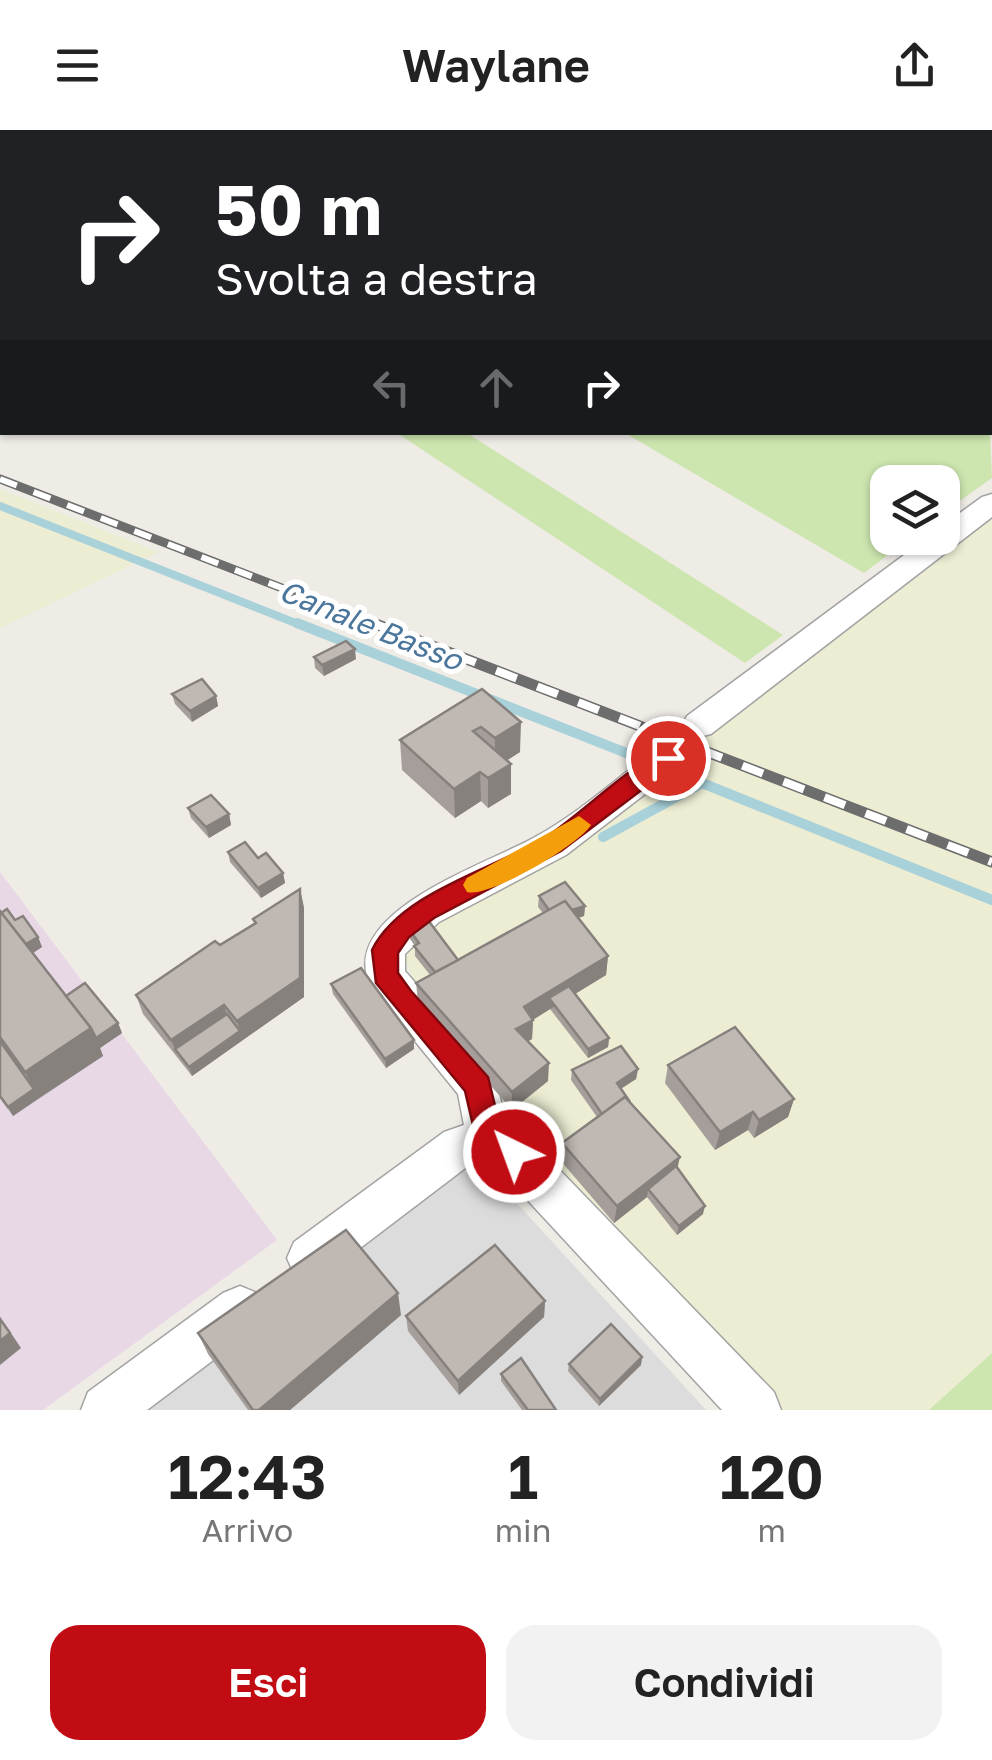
<!DOCTYPE html>
<html lang="it">
<style>
:root{--surface:#fff;--page:#f2f2f2;--text:#222;--muted:#767676;--accent:#c20c14}
body{margin:0;font-family:"Golos Text",sans-serif;background:var(--page);color:var(--text);height:100vh;display:flex;flex-direction:column;font-size:38px;white-space:nowrap}
*{box-sizing:border-box;margin:0}
p{font-size:32px;color:var(--muted)}
.icon{flex:none;width:55px;height:55px;fill:none;stroke:currentColor;stroke-width:2;stroke-linecap:round;stroke-linejoin:round}
.map{position:relative;height:1280px;overflow:hidden}
.drawer{display:flex;flex-direction:column;background:var(--surface);flex:1}
.drawer>*{flex:none}
.hud{position:absolute;left:0px;top:0px;width:992px;height:305px;box-shadow:0 2px 8px #0004;background:#202124;color:#fff;overflow:hidden}
.tools{position:absolute;left:870px;top:335px;display:grid;gap:20px}
.tools a{display:grid;place-items:center;width:90px;height:90px;border-radius:20px;background:var(--surface);box-shadow:0 2px 8px #0004;font-size:50px}
.pin{position:absolute;display:grid;place-items:center;width:85px;height:85px;color:#fff;margin:-42px;border:5px solid #fff;border-radius:50%;box-shadow:0 2px 10px #0007}
.me{position:absolute;width:110px;margin:-55px;rotate:318deg;stroke-linejoin:round;filter:drop-shadow(0 0 8px #0008)}
.turn{display:flex;align-items:center;gap:35px;height:210px;padding:0 50px;font-size:45px}
.turn .icon{width:130px;height:130px;stroke-width:2.5}
.turn b{display:block;font-size:70px;line-height:85px}
.lanes{display:flex;align-items:center;height:95px;padding:0 50px;background:#0003;justify-content:center;gap:50px;direction:ltr}
.lanes .off{opacity:.35}
.eta{display:flex;justify-content:space-evenly;align-items:center;height:170px;text-align:center}
.eta b{font-size:60px;font-weight:600;line-height:70px}
.action{display:flex;gap:20px;margin-top:auto;padding:20px 50px}
.action a{flex:1;height:115px;border-radius:30px;background:var(--accent);color:#fff;font-size:40px;font-weight:600;line-height:115px;text-align:center}
.action a+a{background:var(--page);color:var(--text)}
header{display:flex;justify-content:space-between;align-items:center;height:130px;padding:0 50px;background:var(--surface);font-size:45px;font-weight:600}
.map>svg:first-child{display:block}
.residential{fill:#dddcdc}
.industrial{fill:#e8d8e6}
.farmland{fill:#ecedd3}
.grass{fill:#cde6af}
.lines{fill:none;stroke-linecap:round;stroke-linejoin:round}
.stream-far1{stroke:#a9d1da;stroke-width:8}
.stream{stroke:#a9d1da;stroke-width:10}
.minor-tunnel{stroke:#c5c3be;stroke-width:35;stroke-dasharray:35 18;stroke-linecap:butt}
.minor-casing{stroke:#a3a3a3;stroke-width:3}
.tertiary-casing{stroke:#a3a3a3;stroke-width:48}
.minor{fill:#fff;fill-rule:evenodd}
.tertiary{stroke:#fff;stroke-width:45}
.rail-far1-casing{stroke:#6d6d6d;stroke-width:9}
.rail-casing{stroke:#6d6d6d;stroke-width:11}
.rail-far1{stroke:#fff;stroke-width:6;stroke-dasharray:18;stroke-linecap:butt}
.rail{stroke:#fff;stroke-width:8;stroke-dasharray:22;stroke-linecap:butt}
.wall{fill:#a59e9a}
.shaded-wall{fill:#86817d}
.building{fill:#c0b8b3;stroke:#86817d;stroke-width:2.5}
.route{fill:#c20c14;stroke:#7e080d;stroke-width:2.5}
.slow{fill:#f59e0b}
.labels{text-anchor:middle;dominant-baseline:central;stroke-width:10;stroke-linejoin:round;paint-order:stroke}
.water-label{font-size:30px;font-style:italic;fill:#4b769b;stroke:#fff}
</style>
<header><svg class="icon" aria-label="menu" viewBox="0 0 24 24"><path d="M4 6h16M4 12h16M4 18h16"/></svg>Waylane<svg class="icon" aria-label="share" viewBox="0 0 24 24"><path d="M12 15V3M7 8l5-5 5 5M5 13v7h14v-7"/></svg></header>
<div class="map">
<svg width="992" height="1280" viewBox="0 0 992 1280">
<rect width="100%" height="100%" fill="#efece6"/>
<path class="residential" d="M 462,1040 L 504,1059 L 706,1280 L 121,1280 Z"/>
<path class="industrial" d="M 0,742 L 277,1110 L 43,1280 L 0,1280 Z"/>
<g class="farmland">
<path d="M 543,0 L 992,0 L 992,302 L 990,2 Z"/>
<path d="M 0,359 L 159,422 L 0,498 Z"/>
<path d="M 992,363 L 992,1223 L 929,1280 L 779,1280 L 635,1138 L 491,976 L 422,869 L 400,817 L 676,632 L 686,599 L 868,455 L 932,408 L 942,408 L 943,400 Z"/>
</g>
<g class="grass">
<path d="M 990,301 L 992,348 L 943,383 L 942,352 L 888,352 L 888,408 L 910,408 L 864,443 L 625,303 Z"/>
<path d="M 397,303 L 467,303 L 783,505 L 745,533 Z"/>
<path d="M 992,1223 L 992,1280 L 929,1280 Z"/>
</g>
<g class="lines">
<path class="stream-far1" d="M 0,376 L 303,496"/>
<g class="stream">
<path d="M 297,493 L 644,630 L 635,637"/>
<path d="M 603,707 L 702,653 L 992,770"/>
</g>
<path class="minor-tunnel" d="M 668,628 L 699,595"/>
<defs>
<g id="minor">
<path d="M 992,364 L 992,387 L 711,604 L 699,607 L 687,604 L 682,595 L 687,586 L 927,408 L 942,408 L 942,396 L 982,367 Z"/>
<path d="M 668,615 L 680,619 L 685,628 L 680,637 L 566,725 L 439,792 L 405,824 L 405,841 L 493,942 L 507,994 L 521,1000 L 774,1262 L 781,1280 L 722,1280 L 494,1034 L 472,1033 L 326,1144 L 310,1151 L 294,1144 L 287,1128 L 294,1112 L 444,1002 L 464,995 L 458,964 L 371,857 C 334,782 489,734 537,706 C 579,683 617,648 656,619 Z"/>
<path d="M 240,1156 L 257,1163 L 264,1180 L 257,1197 L 147,1280 L 81,1280 L 88,1262 L 223,1163 Z"/>
</g>
<g id="tertiary">
<path d="M 195,2 L 202,0"/>
<path d="M 0,68 L 2,67"/>
</g>
</defs>
<use href="#minor" class="minor-casing"/>
<use href="#tertiary" class="tertiary-casing"/>
<use href="#minor" class="minor"/>
<use href="#tertiary" class="tertiary"/>
<defs>
<path id="rail-far1" d="M 0,349 L 380,496"/>
<path id="rail" d="M 373,493 L 992,732"/>
</defs>
<use href="#rail-far1" class="rail-far1-casing"/>
<use href="#rail" class="rail-casing"/>
<use href="#rail-far1" class="rail-far1"/>
<use href="#rail" class="rail"/>
</g>
<g class="wall">
<path d="M 44,0 L 102,0 L 103,2 L 48,2 Z"/>
<path d="M 311,0 L 380,0 L 380,2 L 315,2 Z"/>
<path d="M 420,0 L 498,0 L 498,2 L 425,2 Z"/>
<path d="M 314,527 L 356,529 L 324,546 L 315,538 Z"/>
<path d="M 482,559 L 520,622 L 507,630 L 511,664 L 488,678 L 481,671 L 455,688 L 402,640 L 400,610 Z"/>
<path d="M 172,564 L 216,566 L 218,576 L 192,592 L 175,574 Z"/>
<path d="M 188,678 L 229,684 L 231,695 L 209,708 L 191,688 Z"/>
<path d="M 228,722 L 258,728 L 283,743 L 285,753 L 261,768 L 230,732 Z"/>
<path d="M 300,759 L 304,778 L 304,867 L 192,946 L 143,884 L 136,865 L 254,793 L 253,789 Z"/>
<path d="M 539,766 L 585,776 L 584,786 L 578,788 L 608,826 L 606,845 L 575,864 L 609,908 L 608,917 L 588,928 L 550,879 L 533,890 L 532,909 L 528,911 L 548,951 L 512,980 L 418,872 L 416,853 L 430,845 L 415,826 L 415,816 L 410,809 L 409,799 L 458,830 L 543,783 L 538,777 Z"/>
<path d="M 0,781 L 15,790 L 38,807 L 42,817 L 32,823 L 66,866 L 118,893 L 122,903 L 100,918 L 103,926 L 13,986 L 0,968 Z"/>
<path d="M 331,854 L 414,910 L 414,919 L 386,938 L 333,864 Z"/>
<path d="M 668,935 L 794,969 L 788,987 L 754,1008 L 748,1000 L 715,1020 L 665,953 Z"/>
<path d="M 638,939 L 636,949 L 621,959 L 677,1037 L 703,1084 L 677,1105 L 647,1067 L 614,1093 L 560,1030 L 562,1013 L 597,987 L 571,950 L 572,940 Z"/>
<path d="M 545,1171 L 544,1187 L 459,1265 L 408,1201 L 406,1186 Z"/>
<path d="M 401,1185 L 290,1280 L 248,1280 L 208,1224 L 198,1203 Z"/>
<path d="M 642,1227 L 641,1235 L 599,1276 L 568,1241 L 569,1234 Z"/>
<path d="M 501,1244 L 556,1280 L 522,1280 L 501,1251 Z"/>
</g>
<g class="shaded-wall">
<path d="M 61,0 L 102,0 L 103,2 L 62,2 Z"/>
<rect x="339" y="0" width="41" height="2"/>
<path d="M 470,0 L 498,0 L 498,2 L 463,2 Z"/>
<path d="M 0,5 L 2,5 L 2,33 L 0,34 Z"/>
<path d="M 355,519 L 356,529 L 324,546 L 322,535 Z"/>
<path d="M 216,566 L 218,576 L 192,592 L 190,581 Z"/>
<path d="M 521,592 L 520,622 L 495,638 L 495,608 Z"/>
<path d="M 511,634 L 511,664 L 488,678 L 488,648 Z"/>
<path d="M 480,642 L 481,671 L 455,688 L 454,659 Z"/>
<path d="M 229,684 L 231,695 L 209,708 L 206,697 Z"/>
<path d="M 283,743 L 285,753 L 261,768 L 258,758 Z"/>
<path d="M 300,759 L 304,778 L 304,867 L 192,946 L 189,937 L 240,901 L 237,891 Z"/>
<path d="M 585,776 L 584,786 L 553,796 L 554,786 Z"/>
<path d="M 38,807 L 42,817 L 27,827 L 22,817 Z"/>
<path d="M 608,826 L 606,845 L 529,892 L 533,890 L 532,909 L 516,918 L 516,899 L 524,877 Z"/>
<path d="M 224,875 L 229,894 L 175,919 L 171,910 Z"/>
<path d="M 118,893 L 122,903 L 100,918 L 103,926 L 39,968 L 25,942 L 91,898 Z"/>
<path d="M 609,908 L 608,917 L 588,928 L 588,919 Z"/>
<path d="M 414,910 L 414,919 L 386,938 L 385,929 Z"/>
<path d="M 549,933 L 548,951 L 512,980 L 512,962 Z"/>
<path d="M 638,939 L 636,949 L 615,962 L 617,953 Z"/>
<path d="M 34,959 L 39,968 L 13,986 L 8,977 Z"/>
<path d="M 794,969 L 788,987 L 754,1008 L 759,990 Z"/>
<path d="M 753,982 L 748,1000 L 715,1020 L 720,1002 Z"/>
<path d="M 680,1027 L 676,1044 L 648,1059 L 647,1067 L 614,1093 L 617,1076 Z"/>
<path d="M 705,1076 L 703,1084 L 677,1105 L 679,1096 Z"/>
<path d="M 398,1163 L 401,1185 L 290,1280 L 259,1280 Z"/>
<path d="M 545,1171 L 544,1187 L 459,1265 L 458,1251 Z"/>
<path d="M 0,1187 L 21,1218 L 0,1235 Z"/>
<path d="M 642,1227 L 641,1235 L 599,1276 L 600,1269 Z"/>
</g>
<g class="building">
<path d="M 242,0 L 297,0 L 302,2 L 247,2 Z"/>
<path d="M 346,511 L 355,519 L 322,535 L 314,527 Z"/>
<path d="M 202,549 L 216,566 L 190,581 L 172,564 Z"/>
<path d="M 482,559 L 521,592 L 495,608 L 481,597 L 473,601 L 511,634 L 488,648 L 480,642 L 454,659 L 400,610 Z"/>
<path d="M 211,665 L 229,684 L 206,697 L 188,678 Z"/>
<path d="M 245,712 L 258,728 L 266,723 L 283,743 L 258,758 L 228,722 Z"/>
<path d="M 565,752 L 585,776 L 572,780 L 565,771 L 549,780 L 539,766 Z"/>
<path d="M 300,759 L 300,848 L 237,891 L 224,875 L 171,910 L 136,865 L 215,811 L 220,815 L 256,793 L 253,789 Z"/>
<path d="M 565,771 L 608,826 L 524,877 L 533,890 L 516,899 L 549,933 L 512,962 L 416,853 Z"/>
<path d="M 7,779 L 15,790 L 23,786 L 38,807 L 26,814 L 1,783 Z"/>
<path d="M 0,781 L 91,898 L 25,942 L 0,907 Z"/>
<path d="M 428,790 L 458,830 L 435,842 L 414,816 L 419,813 L 409,799 Z"/>
<path d="M 361,838 L 414,910 L 385,929 L 331,854 Z"/>
<path d="M 85,853 L 118,893 L 96,908 L 91,898 L 66,866 Z"/>
<path d="M 569,856 L 609,908 L 588,919 L 549,868 Z"/>
<path d="M 227,884 L 240,901 L 189,937 L 175,919 Z"/>
<path d="M 735,897 L 794,969 L 759,990 L 753,982 L 720,1002 L 668,935 Z"/>
<path d="M 0,911 L 34,959 L 8,977 L 0,966 Z"/>
<path d="M 621,916 L 638,939 L 617,953 L 630,972 L 625,967 L 602,984 L 572,940 Z"/>
<path d="M 625,967 L 680,1027 L 617,1076 L 562,1013 Z"/>
<path d="M 676,1036 L 705,1076 L 679,1096 L 648,1059 Z"/>
<path d="M 346,1100 L 398,1163 L 259,1280 L 253,1280 L 198,1203 Z"/>
<path d="M 495,1115 L 545,1171 L 458,1251 L 406,1186 Z"/>
<path d="M 0,1189 L 10,1203 L 0,1211 Z"/>
<path d="M 611,1194 L 642,1227 L 600,1269 L 569,1234 Z"/>
<path d="M 521,1228 L 556,1280 L 528,1280 L 501,1244 Z"/>
</g>
<path class="route" d="M 668,620 L 676,622 L 680,628 L 676,634 L 561,721 L 434,788 L 409,807 L 398,823 L 398,843 L 411,861 L 488,947 L 501,1000 L 524,1012 L 529,1022 L 524,1031 L 514,1035 L 479,1021 L 465,961 L 376,853 L 372,820 C 400,763 491,740 543,709 C 578,688 634,630 668,620 Z"/>
<path class="slow" d="M 579,686 L 591,695 C 579,715 487,769 467,762 L 463,755 L 467,748 Z"/>
<g class="labels">
<g class="water-label">
<text transform="translate(371 495) rotate(22)">Canale Basso</text>
</g>
</g>
</svg>
<div class="tools">
<a><svg class="icon" aria-label="layers" viewBox="0 0 24 24"><path d="M12 4l9 5-9 5-9-5zM3 14l9 5 9-5"/></svg></a>
</div>
<div class="pin" style="left:668px;top:628px;background:#d93025"><svg class="icon" aria-label="arrive" viewBox="0 0 24 24"><path d="M6 21V4h12l-3 4 3 4H6"/></svg></div>
<svg class="me" style="left:514px;top:1022px" viewBox="-20 -20 40 40"><circle r="17" fill="#c20c14" stroke="#fff" stroke-width="3"/><path d="M0-11L8 9 0 5-8 9z" fill="#fff"/></svg>
<div class="hud">
<div class="turn"><svg class="icon" aria-label="right" viewBox="0 0 24 24"><path d="M7 20v-9h11M14 6l5 5-5 5"/></svg><div><b>50 m</b>Svolta a destra</div></div>
<div class="lanes"><svg class="icon off" aria-label="left" viewBox="0 0 24 24"><path d="M17 20v-9H6M10 6l-5 5 5 5"/></svg><svg class="icon off" aria-label="ahead" viewBox="0 0 24 24"><path d="M12 20V5M6 11l6-6 6 6"/></svg><svg class="icon" aria-label="right" viewBox="0 0 24 24"><path d="M7 20v-9h11M14 6l5 5-5 5"/></svg></div>
</div>
</div>
<section class="drawer">
<div class="eta">
<div><b>12:43</b><p>Arrivo</p></div>
<div><b>1</b><p>min</p></div>
<div><b>120</b><p>m</p></div>
</div>
<div class="action"><a>Esci</a><a>Condividi</a></div>
</section>
